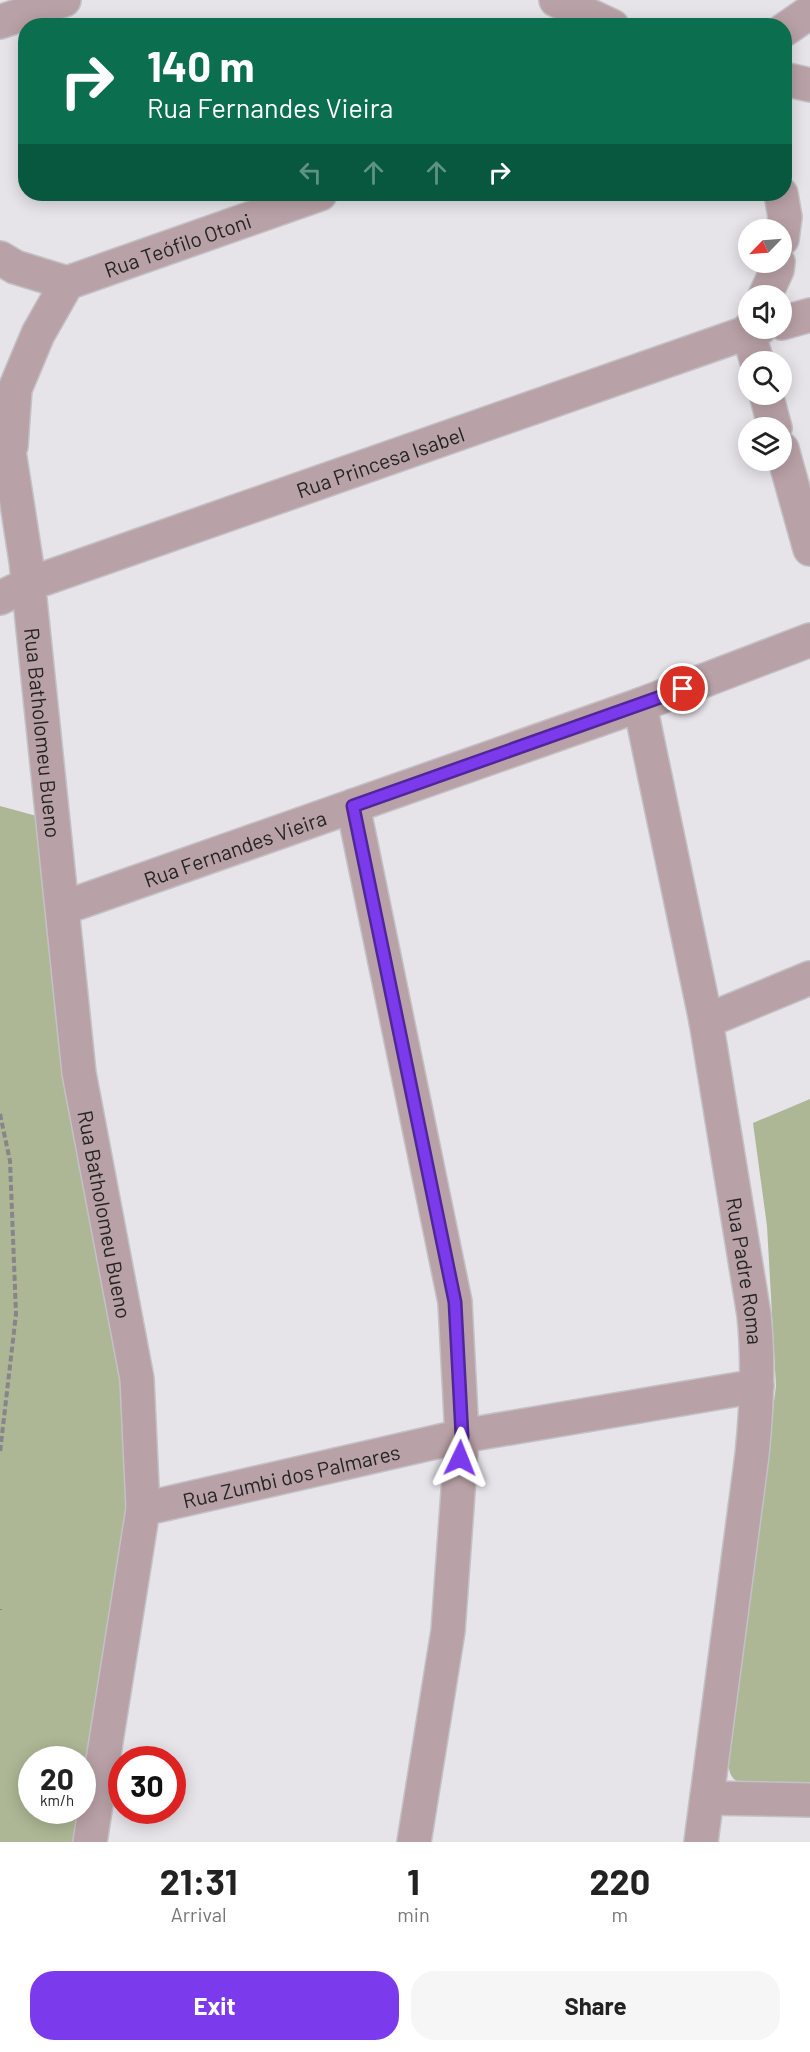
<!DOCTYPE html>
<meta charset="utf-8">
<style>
:root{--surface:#fff;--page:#f6f6f6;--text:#222;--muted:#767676;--accent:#7c3aed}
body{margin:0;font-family:Barlow,sans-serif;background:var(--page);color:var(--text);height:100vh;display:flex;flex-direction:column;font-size:22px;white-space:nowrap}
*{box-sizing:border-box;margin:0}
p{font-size:20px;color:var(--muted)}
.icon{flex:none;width:33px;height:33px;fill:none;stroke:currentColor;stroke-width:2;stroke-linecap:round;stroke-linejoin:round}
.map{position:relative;height:1842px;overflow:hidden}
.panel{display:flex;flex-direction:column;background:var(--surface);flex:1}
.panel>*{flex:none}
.top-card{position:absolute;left:18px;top:18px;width:774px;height:183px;border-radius:24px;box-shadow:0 3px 15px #0003;background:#0b6e4f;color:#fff;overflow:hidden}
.needle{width:39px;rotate:245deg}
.controls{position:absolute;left:738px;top:219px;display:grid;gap:12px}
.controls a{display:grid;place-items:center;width:54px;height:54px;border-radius:50%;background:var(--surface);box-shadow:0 3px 15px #0003;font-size:30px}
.speed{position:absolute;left:18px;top:1746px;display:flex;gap:12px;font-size:30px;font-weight:700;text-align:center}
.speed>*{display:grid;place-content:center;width:78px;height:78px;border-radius:50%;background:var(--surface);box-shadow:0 3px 15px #0003;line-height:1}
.speed small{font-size:15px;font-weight:400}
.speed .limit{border:9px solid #d22;background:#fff;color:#111}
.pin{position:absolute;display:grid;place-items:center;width:51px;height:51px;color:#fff;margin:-26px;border:3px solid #fff;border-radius:50%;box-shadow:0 2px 6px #0007}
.me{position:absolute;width:66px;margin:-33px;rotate:2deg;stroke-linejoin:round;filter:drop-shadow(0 0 4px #0008)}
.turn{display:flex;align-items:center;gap:21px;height:126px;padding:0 30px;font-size:27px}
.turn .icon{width:78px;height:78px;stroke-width:2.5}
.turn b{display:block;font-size:42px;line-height:51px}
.lanes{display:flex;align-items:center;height:57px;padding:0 30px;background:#0003;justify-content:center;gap:30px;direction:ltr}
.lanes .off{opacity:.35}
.eta{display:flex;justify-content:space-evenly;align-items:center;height:102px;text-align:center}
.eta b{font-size:36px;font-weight:700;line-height:42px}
.action{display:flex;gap:12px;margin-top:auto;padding:12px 30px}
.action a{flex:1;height:69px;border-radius:24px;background:var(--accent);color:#fff;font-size:24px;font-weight:700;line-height:69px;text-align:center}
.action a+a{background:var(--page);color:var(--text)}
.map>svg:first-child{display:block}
.green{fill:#adb795}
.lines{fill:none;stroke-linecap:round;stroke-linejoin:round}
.minor-casing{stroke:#c3c1c6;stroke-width:36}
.path{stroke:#878589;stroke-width:4;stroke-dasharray:6 3;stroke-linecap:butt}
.minor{stroke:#b9a2a7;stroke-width:33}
.route-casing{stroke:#51269a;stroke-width:15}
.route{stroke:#7c3aed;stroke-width:10}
.labels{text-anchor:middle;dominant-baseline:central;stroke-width:6;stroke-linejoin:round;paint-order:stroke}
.street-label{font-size:21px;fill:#242326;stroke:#f3f1f6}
</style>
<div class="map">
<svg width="810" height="1842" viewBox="0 0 810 1842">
<rect width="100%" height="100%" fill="#e6e4e9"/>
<g class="green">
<path d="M 0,806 L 44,818 L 117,1328 L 131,1501 L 83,1796 L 82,1760 L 32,1760 L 32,1810 L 80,1811 L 75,1842 L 0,1842 Z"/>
<path d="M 810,1099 L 810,1783 C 794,1783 750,1788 737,1781 C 729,1777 729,1768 728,1760 L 776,1386 L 767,1226 L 753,1123 Z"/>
</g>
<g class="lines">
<defs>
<g id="minor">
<path d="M 556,0 L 612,26"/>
<path d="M 0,22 L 64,0"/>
<path d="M 784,30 L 810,12"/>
<path d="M 784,79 L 810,85"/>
<path d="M 781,194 L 785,217 L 782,239"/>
<path d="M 0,258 L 15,267 L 67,283"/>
<path id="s1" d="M 67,283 L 320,194"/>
<path d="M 765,296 L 777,270 L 778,262"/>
<path d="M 782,323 L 810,315"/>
<path d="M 750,328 L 748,332 L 757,362"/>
<path d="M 766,394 L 775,428"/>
<path id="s2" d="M 0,420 L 10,458 L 26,561 L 79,1073 L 137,1379 L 143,1509 L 90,1842"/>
<path d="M 11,446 L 15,389 L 38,334 L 67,283"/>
<path d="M 782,449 L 810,549"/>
<path id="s3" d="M 0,598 L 29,584 L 760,328"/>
<path id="s4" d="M 640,705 L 706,1021 L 754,1315 C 759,1363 757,1407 752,1455 L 701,1842"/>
<path d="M 353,806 L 455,1302 L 462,1436 L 448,1631 L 414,1842"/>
<path id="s5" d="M 63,908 L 640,705 L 810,640"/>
<path d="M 706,1021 L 810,978"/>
<path id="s6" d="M 143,1509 L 462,1436 L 757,1386"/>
<path d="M 707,1798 L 810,1800"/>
</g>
</defs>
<use href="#minor" class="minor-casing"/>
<g class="path">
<path d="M 0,1114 L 10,1161 L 16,1314 L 0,1452"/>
<path d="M 0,1609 L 0,1610"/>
</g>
<use href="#minor" class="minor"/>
</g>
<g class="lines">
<defs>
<path id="route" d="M 460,1458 L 462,1436 L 455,1302 L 353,806 L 683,689"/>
</defs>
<use href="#route" class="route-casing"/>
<use href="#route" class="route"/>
</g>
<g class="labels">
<g class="street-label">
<text stroke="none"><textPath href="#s1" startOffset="117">Rua Teófilo Otoni</textPath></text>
<text stroke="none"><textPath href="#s3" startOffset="404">Rua Princesa Isabel</textPath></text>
<text stroke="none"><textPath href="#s2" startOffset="316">Rua Batholomeu Bueno</textPath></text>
<text stroke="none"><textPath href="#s5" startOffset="182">Rua Fernandes Vieira</textPath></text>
<text stroke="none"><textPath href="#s2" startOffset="802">Rua Batholomeu Bueno</textPath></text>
<text stroke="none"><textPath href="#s4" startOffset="576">Rua Padre Roma</textPath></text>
<text stroke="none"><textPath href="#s6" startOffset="152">Rua Zumbi dos Palmares</textPath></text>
</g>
</g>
</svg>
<div class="controls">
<a><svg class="needle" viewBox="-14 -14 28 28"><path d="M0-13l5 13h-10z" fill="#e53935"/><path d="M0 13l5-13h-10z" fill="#767676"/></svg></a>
<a><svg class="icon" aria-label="sound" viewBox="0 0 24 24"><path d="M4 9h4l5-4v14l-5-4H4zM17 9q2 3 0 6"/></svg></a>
<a><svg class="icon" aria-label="search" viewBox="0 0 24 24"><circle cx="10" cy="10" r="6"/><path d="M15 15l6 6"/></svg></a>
<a><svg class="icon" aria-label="layers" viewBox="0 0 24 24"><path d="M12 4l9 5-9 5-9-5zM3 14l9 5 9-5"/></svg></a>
</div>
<div class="speed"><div>20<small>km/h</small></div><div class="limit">30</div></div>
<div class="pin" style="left:683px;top:689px;background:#d93025"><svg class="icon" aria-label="arrive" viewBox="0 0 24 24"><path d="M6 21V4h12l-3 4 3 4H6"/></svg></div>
<svg class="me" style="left:460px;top:1458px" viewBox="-20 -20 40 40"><path d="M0-17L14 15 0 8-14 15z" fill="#7c3aed" stroke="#fff" stroke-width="4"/></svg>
<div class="top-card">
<div class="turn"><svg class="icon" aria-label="right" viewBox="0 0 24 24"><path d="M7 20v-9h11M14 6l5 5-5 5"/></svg><div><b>140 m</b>Rua Fernandes Vieira</div></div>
<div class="lanes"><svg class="icon off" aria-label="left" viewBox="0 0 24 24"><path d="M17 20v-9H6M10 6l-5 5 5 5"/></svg><svg class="icon off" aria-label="ahead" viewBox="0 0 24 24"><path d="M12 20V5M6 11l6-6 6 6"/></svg><svg class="icon off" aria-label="ahead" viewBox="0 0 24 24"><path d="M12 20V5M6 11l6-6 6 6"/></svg><svg class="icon" aria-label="right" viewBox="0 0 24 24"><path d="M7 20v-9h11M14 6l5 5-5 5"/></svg></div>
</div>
</div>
<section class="panel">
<div class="eta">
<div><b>21:31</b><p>Arrival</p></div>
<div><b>1</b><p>min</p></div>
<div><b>220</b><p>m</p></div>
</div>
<div class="action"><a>Exit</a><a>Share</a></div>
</section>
